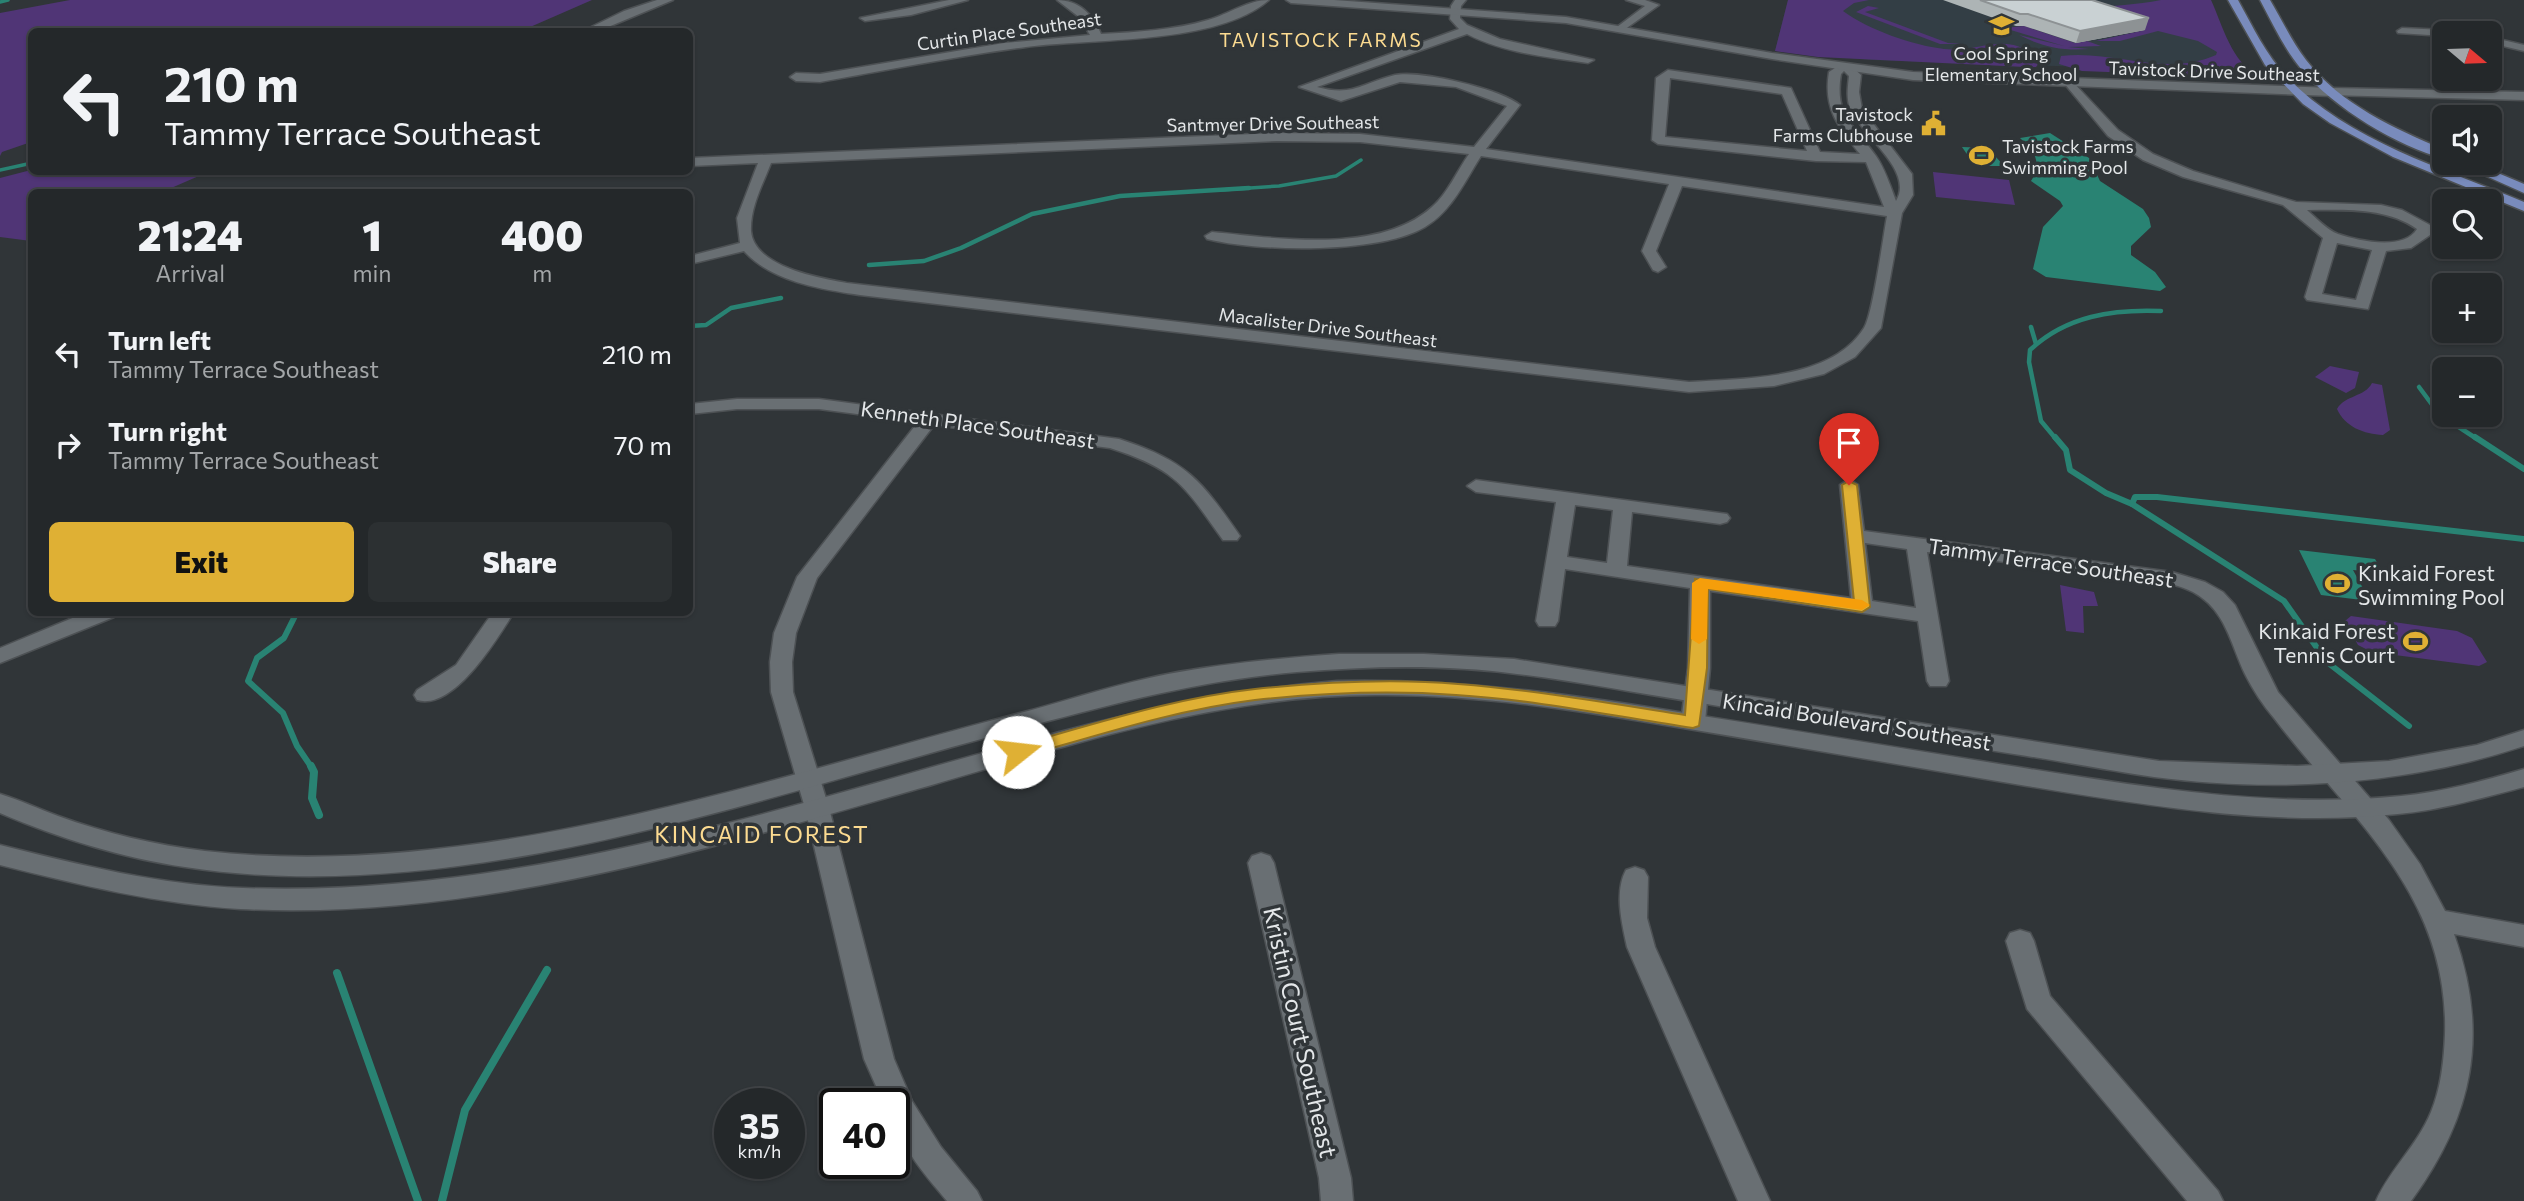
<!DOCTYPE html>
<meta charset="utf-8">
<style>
:root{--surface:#24282a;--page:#2c3032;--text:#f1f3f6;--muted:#a3a6a8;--line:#414447;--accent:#dfb034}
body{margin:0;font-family:Commissioner,sans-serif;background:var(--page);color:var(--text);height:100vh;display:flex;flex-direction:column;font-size:26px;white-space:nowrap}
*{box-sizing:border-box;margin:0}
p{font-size:23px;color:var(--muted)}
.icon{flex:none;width:38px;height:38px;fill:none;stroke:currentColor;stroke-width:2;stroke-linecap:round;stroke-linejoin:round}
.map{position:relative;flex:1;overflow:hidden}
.drawer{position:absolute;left:28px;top:189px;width:665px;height:427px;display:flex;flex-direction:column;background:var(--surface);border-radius:10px;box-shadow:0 2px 5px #0004,0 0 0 2px var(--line)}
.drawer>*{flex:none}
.guide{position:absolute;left:28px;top:28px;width:665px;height:147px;border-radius:10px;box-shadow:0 2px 5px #0004,0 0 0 2px var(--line);background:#24282a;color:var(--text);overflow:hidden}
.needle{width:46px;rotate:109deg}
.tools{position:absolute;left:2432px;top:21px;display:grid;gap:14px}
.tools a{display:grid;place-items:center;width:70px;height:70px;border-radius:10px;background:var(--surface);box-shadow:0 2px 5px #0004,0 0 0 2px var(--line);font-size:35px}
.speed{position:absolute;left:714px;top:1088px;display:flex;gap:14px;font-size:35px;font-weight:700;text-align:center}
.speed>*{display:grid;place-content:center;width:91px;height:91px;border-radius:50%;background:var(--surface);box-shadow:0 2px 5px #0004,0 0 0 2px var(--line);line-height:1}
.speed small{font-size:18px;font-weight:400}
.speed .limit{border:4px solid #111;border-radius:10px;background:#fff;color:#111}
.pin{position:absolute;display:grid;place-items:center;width:60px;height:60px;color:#fff;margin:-72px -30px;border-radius:50% 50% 50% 0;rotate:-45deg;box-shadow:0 0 7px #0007}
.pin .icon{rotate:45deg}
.me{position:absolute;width:77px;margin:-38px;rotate:74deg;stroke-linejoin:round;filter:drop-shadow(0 0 5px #0008)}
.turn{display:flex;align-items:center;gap:24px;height:147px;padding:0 21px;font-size:32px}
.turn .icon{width:91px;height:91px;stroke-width:2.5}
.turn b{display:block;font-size:49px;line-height:60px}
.eta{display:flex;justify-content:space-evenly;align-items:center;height:119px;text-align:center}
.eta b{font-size:42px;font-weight:800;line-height:49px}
.action{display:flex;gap:14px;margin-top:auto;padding:14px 21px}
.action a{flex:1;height:80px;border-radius:10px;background:var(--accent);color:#111;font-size:28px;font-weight:800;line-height:80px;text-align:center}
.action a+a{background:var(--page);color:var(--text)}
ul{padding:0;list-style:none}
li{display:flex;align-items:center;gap:21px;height:91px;padding:0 21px}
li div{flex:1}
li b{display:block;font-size:26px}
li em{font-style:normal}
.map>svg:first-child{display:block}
.built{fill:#333e45}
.green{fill:#503576}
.water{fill:#298373}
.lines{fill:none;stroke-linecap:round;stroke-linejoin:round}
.stream-far3{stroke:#298373;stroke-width:3.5}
.stream-far2{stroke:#298373;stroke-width:4.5}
.stream-far1{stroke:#298373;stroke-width:6}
.stream{stroke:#298373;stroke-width:8}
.street-casing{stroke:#4d5154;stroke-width:3}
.secondary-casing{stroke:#4d5154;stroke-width:3}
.primary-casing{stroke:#4d5154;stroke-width:3}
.street{fill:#696f73;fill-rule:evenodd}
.secondary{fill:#696f73;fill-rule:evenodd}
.primary{fill:#798bbc;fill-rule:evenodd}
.wall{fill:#adb4b5}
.shaded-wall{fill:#8d9294}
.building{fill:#c9d1d3;stroke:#8d9294;stroke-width:2}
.route{fill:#dfb034;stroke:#917222;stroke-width:2}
.slow{fill:#f59e0b}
.labels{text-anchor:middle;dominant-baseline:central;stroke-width:7;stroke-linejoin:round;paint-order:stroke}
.far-street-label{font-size:18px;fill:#e4e7e9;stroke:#303538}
.far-poi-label{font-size:18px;fill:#e4e7e9;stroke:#303538}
.far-neighbourhood-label{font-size:19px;letter-spacing:2px;fill:#fcdb91;stroke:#303538}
.street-label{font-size:21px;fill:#e4e7e9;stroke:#303538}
.poi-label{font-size:21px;fill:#e4e7e9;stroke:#303538;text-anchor:start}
.neighbourhood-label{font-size:23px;letter-spacing:2px;fill:#fcdb91;stroke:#303538}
.near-street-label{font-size:24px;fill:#e4e7e9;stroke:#303538}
</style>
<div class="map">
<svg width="2524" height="1201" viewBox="0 0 2524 1201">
<rect width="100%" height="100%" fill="#303538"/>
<path class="built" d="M 1788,0 L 2207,0 L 2244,72 L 1871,60 L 1775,51 Z"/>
<g class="green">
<path d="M 70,0 L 592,0 L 521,31 L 32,32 L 31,142 L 2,152 L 0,156 L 0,13 Z"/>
<path d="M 1788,0 L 1869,0 L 1854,3 L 1843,11 C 1869,30 1912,45 1944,49 C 1981,53 2012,27 2039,63 L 2036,67 L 2025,67 L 1818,57 L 1775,51 Z"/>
<path d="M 2161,0 L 2211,0 C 2223,26 2232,64 2258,74 L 2238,77 L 2082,71 L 2059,64 L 2061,56 C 2113,49 2165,78 2216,55 L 2217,52 L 2198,41 L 2158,31 L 2120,41 L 2096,41 L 2145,30 L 2088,9 C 2113,5 2136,5 2161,0 Z"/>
<path d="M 1868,6 L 1879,8 L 1865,12 L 1948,43 L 1962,44 L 1940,44 L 1856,12 Z"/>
<path d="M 2024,26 L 2075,43 L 2087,41 L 2101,46 L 2068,47 L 2089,49 C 2062,51 2043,47 2019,35 L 2064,46 L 2004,28 Z"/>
<path d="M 31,170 L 32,172 L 208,172 L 162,192 L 32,192 L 31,241 L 0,237 L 0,178 Z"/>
<path d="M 1933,172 L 2009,180 L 2015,205 L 1936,197 Z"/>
<path d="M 2330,366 L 2359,372 L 2355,388 L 2346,393 L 2315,377 Z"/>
<path d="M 2372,383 L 2382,385 L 2390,430 L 2383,435 C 2364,434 2345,427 2337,409 C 2345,395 2365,397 2372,383 Z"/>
<path d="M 2060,585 L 2094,592 L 2098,606 L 2083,606 L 2084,633 L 2066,631 Z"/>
<path d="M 2351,616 L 2457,631 L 2472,638 L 2487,662 L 2479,666 L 2372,652 L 2358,645 L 2345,621 Z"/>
</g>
<g class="water">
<path d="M 2050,133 L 2089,158 L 2100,181 L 2143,209 L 2149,218 L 2151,227 L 2131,246 L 2131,255 L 2155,272 L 2166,287 L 2160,291 L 2046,277 L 2033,269 L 2043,227 L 2063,206 L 2060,201 L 2031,181 C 2043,162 2034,151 2020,138 Z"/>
<path d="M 1962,147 L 1988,148 L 2004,166 L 1975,166 Z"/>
<path d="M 2299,550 L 2375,559 L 2383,573 L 2353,570 L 2370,601 L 2321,595 Z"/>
</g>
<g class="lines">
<g class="stream-far3">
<path d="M 0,2 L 8,0"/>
<path d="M 0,170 L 32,163"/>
<path d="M 1221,190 L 1279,186 L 1336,176 L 1361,160"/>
</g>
<g class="stream-far2">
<path d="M 869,265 L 924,261 L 961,248 L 1032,214 L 1120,196 L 1249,188"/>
<path d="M 690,326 L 706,325 L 731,308 L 781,298"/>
<path d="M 2031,327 L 2036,344"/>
<path d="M 2419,387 L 2439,414 L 2477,439"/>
<path d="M 2056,439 L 2041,421 L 2029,362 L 2030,350 C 2066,316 2113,309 2161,311"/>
</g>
<g class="stream-far1">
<path d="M 2055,437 L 2066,450 L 2070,470 L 2106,493 L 2132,504 L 2284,601 L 2327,662 L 2409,726"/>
<path d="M 2475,437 L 2524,469"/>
<path d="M 2132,504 L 2135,497 L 2157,497 L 2524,539"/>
<path d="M 297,612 L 284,638 L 257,658 L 248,681 L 283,713 L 297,746 L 312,768"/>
</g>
<g class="stream">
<path d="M 311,766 L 314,772 L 312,798 L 319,815"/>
<path d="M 337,973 L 418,1201"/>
<path d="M 442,1201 L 465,1110 L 547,970"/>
</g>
<defs>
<g id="street">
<path d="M 657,0 L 673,0 L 596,32 L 581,32 L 624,11 Z"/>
<path d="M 949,0 L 968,0 L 911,15 L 865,21 L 860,18 Z"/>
<path d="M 1057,0 C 1078,0 1093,14 1101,34 C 1137,32 1174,30 1208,20 C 1229,14 1248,0 1269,0 C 1218,45 1092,38 1026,47 C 957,56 888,70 820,82 L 796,81 L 790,77 L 796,73 L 820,74 L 1004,43 L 1090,35 L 1079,17 Z"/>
<path d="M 1455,0 L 1466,0 L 1461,6 L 1460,18 L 1467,25 L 1500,39 L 1594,60 L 1588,63 C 1548,57 1503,53 1467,34 L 1317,87 C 1353,97 1362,83 1395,75 C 1420,70 1501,89 1520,105 L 1486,149 L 1884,207 L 1866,162 L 1816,161 L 1658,144 L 1652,140 L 1656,78 L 1668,70 L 1791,88 L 1820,152 L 1860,154 C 1838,127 1823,108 1829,72 L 1841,64 L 1849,64 L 1861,75 L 1859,92 L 1862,109 L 1912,174 L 1913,195 L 1902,213 L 1881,328 L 1855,357 L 1824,374 L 1774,386 L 1689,392 L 860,295 C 821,289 772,282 744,251 L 690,264 L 690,256 L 740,243 L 737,218 L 758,163 L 690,166 L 690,158 L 1277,133 L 1360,134 L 1474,147 L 1507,106 L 1456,87 L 1400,82 L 1341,101 L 1299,87 L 1459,29 L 1450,19 L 1451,6 ZM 1844,71 L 1849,76 C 1848,86 1846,98 1850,108 C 1860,135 1915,170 1896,201 C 1890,185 1885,169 1876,156 C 1854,125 1834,116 1841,74 ZM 1670,78 L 1782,94 L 1807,151 L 1665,137 ZM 1277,141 L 1360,142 L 1469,154 C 1457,171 1448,193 1432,207 C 1379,255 1277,238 1212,232 L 1205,236 L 1207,239 C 1258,252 1380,254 1425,227 C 1452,211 1465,181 1481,156 L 1669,184 L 1642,251 L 1653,270 L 1658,272 L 1666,267 L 1656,251 L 1682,186 L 1887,216 C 1883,237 1873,314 1864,328 C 1831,381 1743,378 1689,382 L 847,283 C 819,278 754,267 751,231 C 750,207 763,184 771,163 Z"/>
<path d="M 1626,0 L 1645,0 L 1659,5 L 1621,32 L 1617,31 L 1617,27 L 1645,6 Z"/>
<path d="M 2402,28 L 2445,30 L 2450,33 L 2445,33 L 2445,36 L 2398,33 L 2397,31 Z"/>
<path d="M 2490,37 L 2524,45 L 2524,51 L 2490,43 Z"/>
<path d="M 2070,79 L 2118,130 L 2153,154 L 2193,171 L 2296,202 L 2381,205 L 2402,210 L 2430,225 L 2430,235 L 2411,248 L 2386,251 L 2368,309 L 2307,300 L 2305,297 L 2323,238 L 2283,205 L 2183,177 L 2143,160 L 2108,136 L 2064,83 ZM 2307,210 C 2345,210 2385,207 2417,229 C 2404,251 2359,241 2338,234 C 2327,230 2316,218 2307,210 ZM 2337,243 L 2372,250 L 2356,300 L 2322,294 Z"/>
<path d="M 2332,88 L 2524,92 L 2524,100 L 2328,95 L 2328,89 Z"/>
<path d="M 737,399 L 819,399 L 1119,439 C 1187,461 1201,480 1240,536 L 1237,540 L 1223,540 C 1184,486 1178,470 1110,448 L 934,425 L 817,578 L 796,633 L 792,662 L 793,692 L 829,808 L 894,1059 L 912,1101 L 941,1147 L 977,1191 L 982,1201 L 947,1201 C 924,1173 894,1142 894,1104 L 884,1104 L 864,1059 L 805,808 L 771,692 L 770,662 L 774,633 L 797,577 L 918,422 L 819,409 L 737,409 L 690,414 L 690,404 Z"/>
<path d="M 1849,479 L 1858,485 L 1864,531 L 2172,572 L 2205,582 L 2223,592 L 2235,605 L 2278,692 L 2389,820 L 2420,864 L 2445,911 L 2524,925 L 2524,947 L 2454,934 C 2490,1035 2473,1116 2411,1201 L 2376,1201 C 2390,1169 2417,1146 2431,1112 C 2441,1088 2444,1060 2445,1034 C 2449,894 2351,819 2274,718 C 2263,705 2253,690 2245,674 C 2230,643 2226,610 2193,592 C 2168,579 2133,579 2105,575 C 2046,567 1987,560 1927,552 L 1949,681 L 1946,686 L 1930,686 L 1927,681 L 1918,621 L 1710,591 L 1710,668 L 1705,722 L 1701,728 L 1685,728 L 1681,722 L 1688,668 L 1690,588 L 1565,569 L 1558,621 L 1555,626 L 1539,626 L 1536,621 L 1556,502 L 1476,492 L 1467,486 L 1476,480 L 1727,514 L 1730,518 L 1727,522 L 1720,524 L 1632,512 L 1627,566 L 1851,598 L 1840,485 ZM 1575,505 L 1613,510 L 1607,563 L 1567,557 ZM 1865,543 L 1907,549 L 1916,608 L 1872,601 Z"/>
<path d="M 87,612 L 117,612 L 114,617 L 0,663 L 0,648 Z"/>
<path d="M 493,612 L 514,612 C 497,639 454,711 417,700 L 414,695 L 417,690 L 456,665 Z"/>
<path d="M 1261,853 L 1270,856 L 1274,863 L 1351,1178 L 1353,1201 L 1321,1201 L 1319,1178 L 1248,863 L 1252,856 Z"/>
<path d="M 1635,867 L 1644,870 L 1648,877 L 1647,918 L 1655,947 L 1770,1201 L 1738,1201 L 1627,947 C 1622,924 1614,892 1626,870 Z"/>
<path d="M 2020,930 L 2030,933 L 2034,941 L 2050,996 L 2218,1191 L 2223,1201 L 2187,1201 L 2027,1009 L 2006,941 L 2010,933 Z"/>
</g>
<g id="secondary">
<path d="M 1286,0 L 1334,0 L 1566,17 L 1772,53 L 1913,72 L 2332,88 L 2338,92 L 2332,96 L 1913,80 L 1772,59 L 1566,23 L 1291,3 Z"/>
<path d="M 1339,654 L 1424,654 L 1514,659 L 2159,761 L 2297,766 L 2389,761 L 2477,745 L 2524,730 L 2524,746 C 2407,785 2277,793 2154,777 C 2107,770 2060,761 2014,754 C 1907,737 1801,720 1695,702 C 1636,693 1576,681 1517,674 C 1445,664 1370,666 1297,672 C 1198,680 1104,706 1007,732 C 751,800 453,909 185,867 C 122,858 59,838 0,813 L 0,794 C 20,800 39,809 58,816 C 105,833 155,845 205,851 C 477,882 768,778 1028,711 C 1075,698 1121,683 1168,674 C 1225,663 1282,658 1339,654 Z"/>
<path d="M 1337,681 C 1458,678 1577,695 1696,715 C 1799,731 1902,748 2005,765 C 2136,786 2268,809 2401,796 C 2443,792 2483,781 2524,769 L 2524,787 C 2482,798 2441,810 2398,814 C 2274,827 2149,806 2027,786 C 1912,767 1798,747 1683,728 C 1582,711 1479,694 1376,695 C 1225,695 1079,742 935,784 C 711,848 477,921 240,909 C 158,904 80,885 0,865 L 0,845 C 80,865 160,885 243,888 C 458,896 670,841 876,783 C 1028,740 1179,694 1337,681 Z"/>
</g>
<g id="primary">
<path d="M 2228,0 L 2238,0 C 2253,27 2266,55 2287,77 C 2348,141 2445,169 2524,202 L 2524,211 L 2393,157 L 2330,123 L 2303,104 L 2265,65 Z"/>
<path d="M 2260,0 L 2270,0 C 2282,20 2292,42 2306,60 C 2340,104 2395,129 2445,150 L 2445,159 C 2397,146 2334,108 2302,70 C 2284,49 2273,24 2260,0 Z"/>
<path d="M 2457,163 L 2474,163 L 2524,184 L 2524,193 Z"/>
</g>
</defs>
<use href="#street" class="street-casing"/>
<use href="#secondary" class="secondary-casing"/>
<use href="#primary" class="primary-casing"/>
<use href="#street" class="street"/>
<use href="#secondary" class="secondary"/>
<use href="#primary" class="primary"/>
</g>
<path class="wall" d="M 1943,0 L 2092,0 L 2145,30 L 2076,43 L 2024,26 L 2016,26 Z"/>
<path class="shaded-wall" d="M 2149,18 L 2145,30 L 2076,43 L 2080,31 Z"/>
<path class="building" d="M 1980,0 L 2092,0 L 2149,18 L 2080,31 L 2028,14 L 2020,14 Z"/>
<path class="route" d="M 1849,481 L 1857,485 L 1870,607 L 1862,612 L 1708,589 L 1707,668 L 1699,726 L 1693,728 C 1614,716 1536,700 1456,695 C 1390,690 1321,693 1255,700 C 1174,710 1096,736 1018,758 L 1009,752 L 1012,747 C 1092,725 1173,698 1255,689 C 1321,682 1391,678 1458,684 C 1534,690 1609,703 1685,715 L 1695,579 L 1854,601 L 1842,485 Z"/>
<path class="slow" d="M 1700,578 L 1862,600 L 1870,605 L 1862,610 L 1708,589 L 1707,639 L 1699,644 L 1691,639 L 1692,583 Z"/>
<defs>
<symbol id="school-bare" viewBox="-9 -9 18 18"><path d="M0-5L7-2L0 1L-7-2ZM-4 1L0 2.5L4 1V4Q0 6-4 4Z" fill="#dfb034" stroke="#303538" stroke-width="2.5" paint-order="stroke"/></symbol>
<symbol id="civic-bare" viewBox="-9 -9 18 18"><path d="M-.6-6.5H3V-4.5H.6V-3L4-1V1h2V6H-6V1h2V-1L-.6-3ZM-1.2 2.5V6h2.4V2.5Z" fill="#dfb034" stroke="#303538" stroke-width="2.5" paint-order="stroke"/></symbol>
<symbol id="stadium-bare" viewBox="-9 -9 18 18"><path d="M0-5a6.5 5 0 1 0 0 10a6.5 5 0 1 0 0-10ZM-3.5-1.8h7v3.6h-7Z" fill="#dfb034" stroke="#303538" stroke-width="2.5" paint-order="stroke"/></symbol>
</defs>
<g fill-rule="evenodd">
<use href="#school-bare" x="1984" y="8" width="35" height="35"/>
<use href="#civic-bare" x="1916" y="106" width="35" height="35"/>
<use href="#stadium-bare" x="1964" y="138" width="35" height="35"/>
<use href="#stadium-bare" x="2320" y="566" width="35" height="35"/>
<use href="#stadium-bare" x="2398" y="624" width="35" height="35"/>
</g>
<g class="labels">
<g class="far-street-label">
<text transform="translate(1009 31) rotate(-8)">Curtin Place Southeast</text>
<text transform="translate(2214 71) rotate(2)">Tavistock Drive Southeast</text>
<text transform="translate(1273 123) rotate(-1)">Santmyer Drive Southeast</text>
<text transform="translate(1328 327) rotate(7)">Macalister Drive Southeast</text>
</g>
<g class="far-poi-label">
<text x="2001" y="53">Cool Spring<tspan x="2001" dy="21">Elementary School</tspan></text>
<text x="1913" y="114" text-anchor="end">Tavistock<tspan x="1913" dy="21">Farms Clubhouse</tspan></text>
<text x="2002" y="146" text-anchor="start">Tavistock Farms<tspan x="2002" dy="21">Swimming Pool</tspan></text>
</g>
<g class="far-neighbourhood-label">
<text x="1321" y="39">TAVISTOCK FARMS</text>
</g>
<g class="street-label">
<text transform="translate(978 424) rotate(8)">Kenneth Place Southeast</text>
<text transform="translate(2051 562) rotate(8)">Tammy Terrace Southeast</text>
<text transform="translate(1857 721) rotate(9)">Kincaid Boulevard Southeast</text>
</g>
<g class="poi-label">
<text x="2358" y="572">Kinkaid Forest<tspan x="2358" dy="24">Swimming Pool</tspan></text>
<text x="2395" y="630" text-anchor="end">Kinkaid Forest<tspan x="2395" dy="24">Tennis Court</tspan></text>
</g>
<g class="neighbourhood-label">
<text x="762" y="834">KINCAID FOREST</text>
</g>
<g class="near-street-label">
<text transform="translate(1301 1032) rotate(77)">Kristin Court Southeast</text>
</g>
</g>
</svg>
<div class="tools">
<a><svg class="needle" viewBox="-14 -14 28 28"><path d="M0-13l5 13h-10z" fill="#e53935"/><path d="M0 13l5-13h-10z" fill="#a3a6a8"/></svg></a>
<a><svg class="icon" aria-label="sound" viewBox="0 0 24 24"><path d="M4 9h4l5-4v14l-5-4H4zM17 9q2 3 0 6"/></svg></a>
<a><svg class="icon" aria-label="search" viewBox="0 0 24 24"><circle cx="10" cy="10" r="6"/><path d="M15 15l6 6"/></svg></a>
<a>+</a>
<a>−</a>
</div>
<div class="speed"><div>35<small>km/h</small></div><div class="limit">40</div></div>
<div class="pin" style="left:1849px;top:485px;background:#d93025"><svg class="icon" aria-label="arrive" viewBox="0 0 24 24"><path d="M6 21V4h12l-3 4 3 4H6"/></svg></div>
<svg class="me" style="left:1018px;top:752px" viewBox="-20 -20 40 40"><circle r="19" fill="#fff"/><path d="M0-13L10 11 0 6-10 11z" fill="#dfb034"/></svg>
<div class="guide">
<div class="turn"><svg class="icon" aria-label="left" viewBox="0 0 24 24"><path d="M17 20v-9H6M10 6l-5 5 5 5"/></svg><div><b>210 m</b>Tammy Terrace Southeast</div></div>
</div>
<section class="drawer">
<div class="eta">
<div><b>21:24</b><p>Arrival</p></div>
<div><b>1</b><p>min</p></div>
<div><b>400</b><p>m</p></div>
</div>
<ul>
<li><svg class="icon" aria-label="left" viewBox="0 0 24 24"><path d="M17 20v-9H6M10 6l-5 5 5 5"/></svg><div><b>Turn left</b><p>Tammy Terrace Southeast</p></div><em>210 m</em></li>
<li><svg class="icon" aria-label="right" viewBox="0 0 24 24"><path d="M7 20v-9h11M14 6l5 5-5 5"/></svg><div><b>Turn right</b><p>Tammy Terrace Southeast</p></div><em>70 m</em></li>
</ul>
<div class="action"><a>Exit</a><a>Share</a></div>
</section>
</div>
